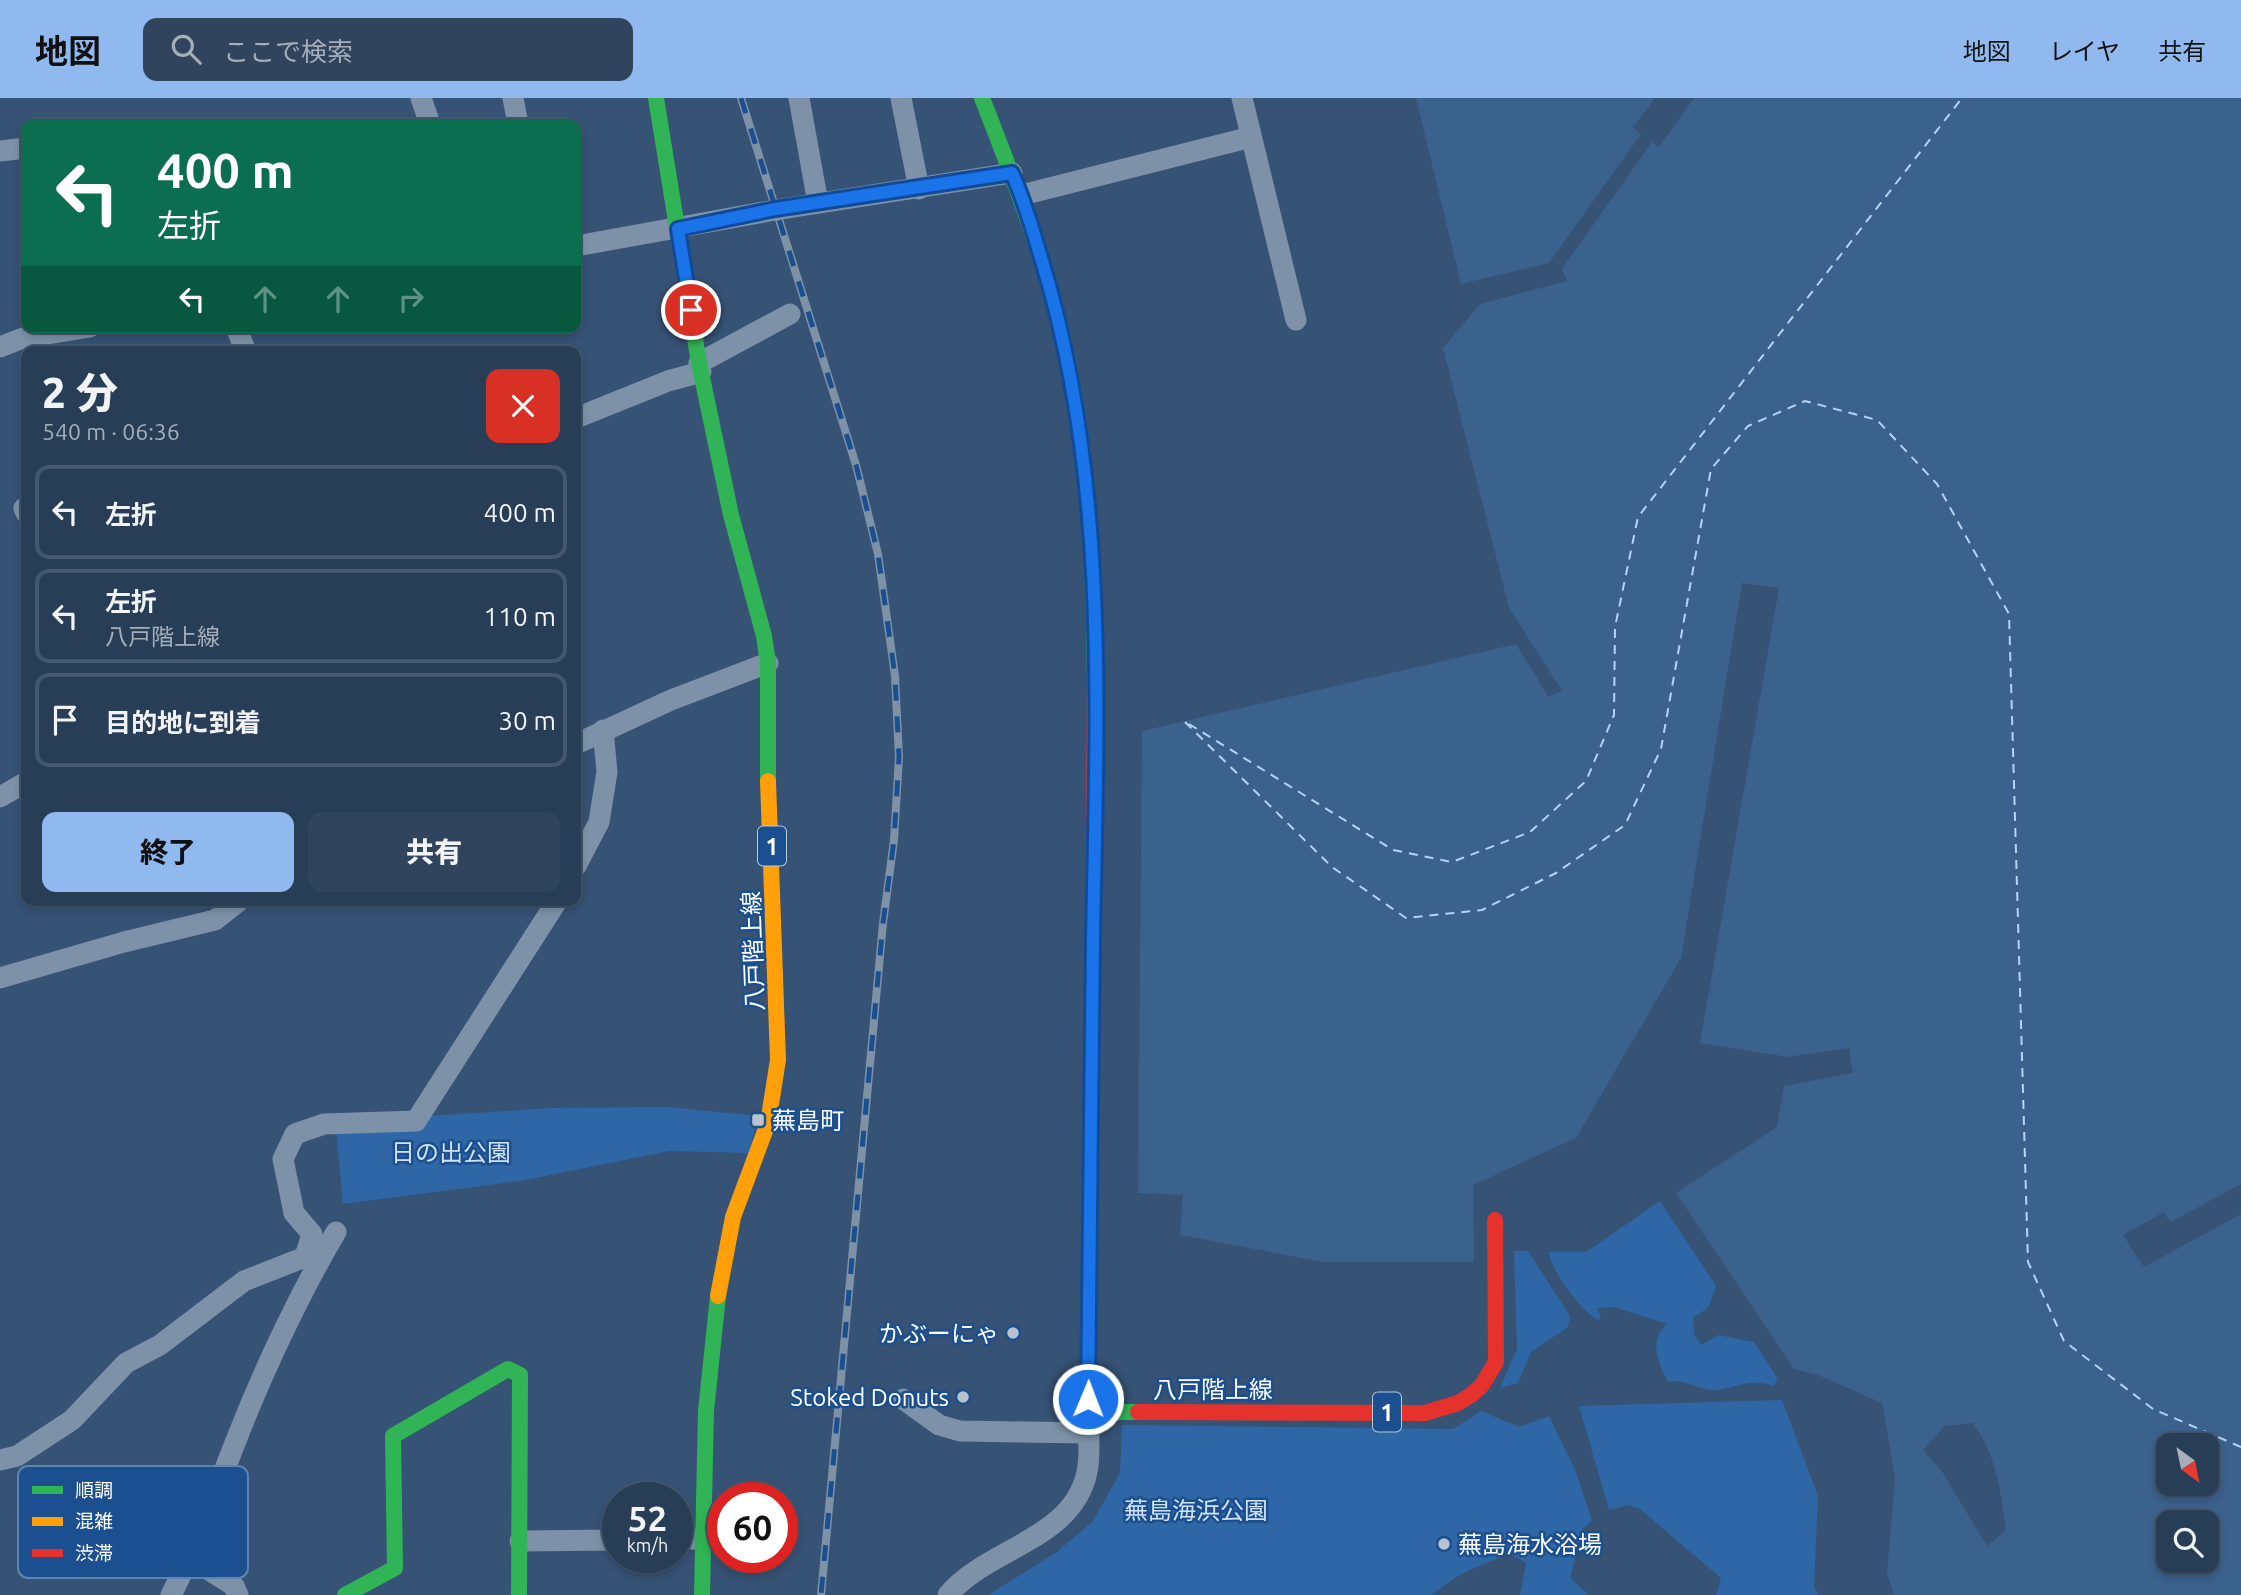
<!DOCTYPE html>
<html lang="ja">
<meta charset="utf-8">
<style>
:root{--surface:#283e57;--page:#30455d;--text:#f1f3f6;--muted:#a5aeba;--line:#44576d;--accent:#90b9f0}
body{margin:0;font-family:Ubuntu,"Noto Sans JP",sans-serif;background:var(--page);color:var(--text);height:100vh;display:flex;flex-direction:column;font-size:26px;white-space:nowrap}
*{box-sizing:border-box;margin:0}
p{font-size:23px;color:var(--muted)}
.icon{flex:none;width:38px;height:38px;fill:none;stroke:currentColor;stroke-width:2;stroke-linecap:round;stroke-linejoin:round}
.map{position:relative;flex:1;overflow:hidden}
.details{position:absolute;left:21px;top:248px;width:560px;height:560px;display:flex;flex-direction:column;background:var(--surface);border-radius:14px;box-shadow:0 4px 10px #0003,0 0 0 2px var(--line)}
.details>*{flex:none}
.hud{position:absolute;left:21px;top:21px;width:560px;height:214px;border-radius:14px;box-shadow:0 4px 10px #0003,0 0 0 2px var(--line);background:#0b6e4f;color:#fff;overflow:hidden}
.needle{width:46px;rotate:147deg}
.fabs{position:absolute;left:2156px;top:1335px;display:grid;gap:14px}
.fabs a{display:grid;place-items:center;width:63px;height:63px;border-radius:14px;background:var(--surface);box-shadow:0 4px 10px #0003,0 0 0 2px var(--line);font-size:35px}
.speed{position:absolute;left:602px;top:1384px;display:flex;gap:14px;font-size:35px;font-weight:700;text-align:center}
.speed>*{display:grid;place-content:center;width:91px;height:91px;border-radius:50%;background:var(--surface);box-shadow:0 4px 10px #0003,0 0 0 2px var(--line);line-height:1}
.speed small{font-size:18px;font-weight:400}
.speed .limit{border:10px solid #d22;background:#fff;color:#111}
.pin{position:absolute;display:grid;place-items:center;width:60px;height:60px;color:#fff;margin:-30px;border:4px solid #fff;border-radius:50%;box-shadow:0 2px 7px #0007}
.me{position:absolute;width:77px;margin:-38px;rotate:1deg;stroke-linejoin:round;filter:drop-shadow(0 0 5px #0008)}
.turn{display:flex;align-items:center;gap:24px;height:147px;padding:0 21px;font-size:32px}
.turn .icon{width:91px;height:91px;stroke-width:2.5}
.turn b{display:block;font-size:49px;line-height:60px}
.lanes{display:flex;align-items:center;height:66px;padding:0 21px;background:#0003;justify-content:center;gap:35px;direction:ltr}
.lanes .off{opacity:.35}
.round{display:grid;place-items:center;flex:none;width:74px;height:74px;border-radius:14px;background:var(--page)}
.head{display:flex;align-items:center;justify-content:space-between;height:119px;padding:0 21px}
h1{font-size:42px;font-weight:800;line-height:52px}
.button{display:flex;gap:14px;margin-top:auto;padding:14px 21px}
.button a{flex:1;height:80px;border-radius:14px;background:var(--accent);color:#111;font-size:28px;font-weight:800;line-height:80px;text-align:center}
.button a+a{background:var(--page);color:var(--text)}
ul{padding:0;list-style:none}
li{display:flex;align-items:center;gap:21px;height:94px;margin:0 14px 10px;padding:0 7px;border:4px solid var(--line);border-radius:14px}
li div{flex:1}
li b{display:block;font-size:26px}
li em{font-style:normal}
header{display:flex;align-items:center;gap:42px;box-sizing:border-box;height:98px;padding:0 35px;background:var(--accent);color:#111}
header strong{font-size:33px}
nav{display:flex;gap:38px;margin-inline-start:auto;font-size:24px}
.search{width:490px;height:63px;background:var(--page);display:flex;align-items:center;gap:18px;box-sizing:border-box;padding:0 24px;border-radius:14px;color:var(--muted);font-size:26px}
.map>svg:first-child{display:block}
.green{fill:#2f66a5}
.water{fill:#3b618d;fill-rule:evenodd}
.pier{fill:#365274}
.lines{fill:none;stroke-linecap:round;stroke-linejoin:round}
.ferry{stroke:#b5d3f5;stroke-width:2;stroke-dasharray:9 7;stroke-linecap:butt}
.street{stroke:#7d92a8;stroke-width:21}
.fast{stroke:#30b455;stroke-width:16}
.slow{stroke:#ff9f0a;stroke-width:16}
.jam{stroke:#e5322d;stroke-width:16}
.rail-casing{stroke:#7e92a7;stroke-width:8}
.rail{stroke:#1b4f8f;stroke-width:5;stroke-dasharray:16;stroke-linecap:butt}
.route-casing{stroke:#114b97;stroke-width:18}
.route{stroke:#1a73e8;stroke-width:12}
.poi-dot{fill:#b9c2ce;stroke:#1b4f8f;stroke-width:2.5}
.labels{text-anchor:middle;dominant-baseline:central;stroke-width:5;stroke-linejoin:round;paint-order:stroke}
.shield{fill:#1b4f8f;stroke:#bbcadd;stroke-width:2}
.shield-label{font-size:23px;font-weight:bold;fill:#fff}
.street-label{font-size:24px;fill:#fff;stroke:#1b4f8f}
.poi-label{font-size:24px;fill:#fff;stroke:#1b4f8f;text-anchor:start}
.park-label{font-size:24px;fill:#cfe3fa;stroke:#1b4f8f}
.key{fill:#1b4f8f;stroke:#5f84b1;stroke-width:2}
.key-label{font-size:19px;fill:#fff}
</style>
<header>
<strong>地図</strong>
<div class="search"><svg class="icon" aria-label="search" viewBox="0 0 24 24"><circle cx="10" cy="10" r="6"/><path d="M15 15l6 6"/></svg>ここで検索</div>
<nav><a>地図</a><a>レイヤ</a><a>共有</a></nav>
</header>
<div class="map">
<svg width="2241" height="1497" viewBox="0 0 2241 1497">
<rect width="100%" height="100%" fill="#365274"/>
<g class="green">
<path d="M 668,1009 L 758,1018 L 749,1055 L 669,1053 L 520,1083 L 343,1106 L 336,1032 L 425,1018 L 552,1010 Z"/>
<path d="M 1660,1103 L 1716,1188 L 1709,1209 L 1693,1220 L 1694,1236 L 1701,1247 L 1718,1237 L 1754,1244 L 1778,1281 L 1773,1288 C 1752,1280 1738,1289 1718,1292 C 1701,1294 1686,1280 1668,1284 C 1658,1265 1648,1243 1667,1226 L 1614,1209 L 1597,1210 L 1601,1220 L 1598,1222 C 1581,1213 1551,1173 1549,1154 L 1586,1154 Z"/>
<path d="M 1514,1153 L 1528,1153 L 1570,1218 L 1568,1229 L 1531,1254 L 1518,1285 L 1500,1290 L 1517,1251 Z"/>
<path d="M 1782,1302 L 1818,1398 L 1814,1489 L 1819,1497 L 1716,1497 L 1721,1480 L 1640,1411 L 1629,1407 L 1609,1412 L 1579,1308 Z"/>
<path d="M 1481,1313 L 1519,1329 L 1549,1318 L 1576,1374 L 1592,1423 L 1583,1430 L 1570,1480 L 1589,1497 L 1520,1497 L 1526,1465 L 1509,1455 L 1461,1476 L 1431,1497 L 988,1497 L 1057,1454 L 1093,1423 L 1120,1375 L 1122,1327 L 1453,1331 Z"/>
</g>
<g class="water">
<path d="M 1416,0 L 1655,0 L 1633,29 L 1641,36 L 1549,165 L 1461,186 Z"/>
<path d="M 1694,0 L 2241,0 L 2241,1497 L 1894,1497 L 1887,1476 L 1895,1379 L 1882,1305 L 1818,1277 L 1794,1271 L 1676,1095 L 1777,1029 L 1784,988 L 1853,975 L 1849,950 L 1787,959 L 1700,945 L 1779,490 L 1742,485 L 1681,860 L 1576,1040 L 1473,1087 L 1474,1164 L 1323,1164 L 1180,1137 L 1183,1097 L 1138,1095 L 1142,633 L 1516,546 L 1548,598 L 1562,593 L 1509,510 L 1443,250 L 1480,206 L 1567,183 L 1562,171 L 1652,44 L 1659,49 ZM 1973,1325 C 1996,1356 2001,1394 2006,1432 L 1987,1448 L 1943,1375 L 1923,1352 L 1945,1328 ZM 2168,1348 L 2207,1348 L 2207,1386 L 2168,1386 ZM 2168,1424 L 2207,1424 L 2207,1463 L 2168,1463 Z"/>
</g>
<path class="pier" d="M 2241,1086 L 2241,1116 L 2144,1169 L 2123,1137 L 2164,1114 L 2171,1124 Z"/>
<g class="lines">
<g class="ferry">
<path d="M 1185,624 L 1332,769 L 1406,820 L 1482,812 L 1556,775 L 1625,727 L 1661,651 L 1711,371 L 1748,328 L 1805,303 L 1877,322 L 1937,386 L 2009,516 L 2028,1164 L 2064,1243 L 2153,1311 L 2241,1349"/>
<path d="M 1189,626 L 1393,752 L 1452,764 L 1530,734 L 1586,683 L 1614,617 L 1615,529 L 1638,419 L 1962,0"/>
</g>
<g class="street">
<path d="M 421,0 L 430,26"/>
<path d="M 513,0 L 518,26"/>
<path d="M 799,0 L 818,105"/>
<path d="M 901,0 L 919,91"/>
<path d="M 1242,0 L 1296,222"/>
<path d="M 0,53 L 26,50"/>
<path d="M 1022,97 L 1251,39"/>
<path d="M 576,148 L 775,112 L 1012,75"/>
<path d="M 236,229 L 246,254"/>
<path d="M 0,249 L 23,240 L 90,229"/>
<path d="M 699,265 L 790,216"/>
<path d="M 576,320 L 668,283 L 701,274"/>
<path d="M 24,410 L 26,415"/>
<path d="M 576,646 L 671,602 L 768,565"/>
<path d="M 0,699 L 26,684"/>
<path d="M 576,768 L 599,724 L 607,674 L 603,632"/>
<path d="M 0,880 L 124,844 L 215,822 L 239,803"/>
<path d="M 305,1159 L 312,1136 L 294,1115 L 283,1061 L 295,1036 L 324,1026 L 416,1023 L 557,803"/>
<path d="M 903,1301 L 939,1327 L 960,1333 L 1088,1335"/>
<path d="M 0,1362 L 17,1358 L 72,1322 L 126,1265 L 160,1247 L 244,1183 L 305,1159 L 318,1164"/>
<path d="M 677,1441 L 702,1441"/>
<path d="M 520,1443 L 618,1442"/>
<path d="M 190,1460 L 234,1488 L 238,1497"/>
<path d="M 171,1497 C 198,1445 217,1390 239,1335 C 264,1271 301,1193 336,1134"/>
<path d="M 948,1497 C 987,1450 1073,1442 1087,1374 C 1091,1355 1088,1333 1088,1314"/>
</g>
<g class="fast">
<path d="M 656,0 L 699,265 L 731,417 L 764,538 L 768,565 L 768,683"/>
<path d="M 982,0 C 1015,84 1048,169 1067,258 C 1089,364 1094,472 1095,581"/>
<path d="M 1092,994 L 1088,1314 L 1138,1314"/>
<path d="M 345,1497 L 395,1470 L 393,1338 L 508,1271 L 520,1277 L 519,1497"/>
<path d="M 702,1497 L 706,1313 L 718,1198"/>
</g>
<path class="slow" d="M 718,1198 L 733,1119 L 768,1025 L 778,962 L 768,683"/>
<g class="jam">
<path d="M 1092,994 L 1095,581"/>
<path d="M 1138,1314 L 1425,1315 L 1458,1305 L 1471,1297 L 1482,1287 L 1496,1264 L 1495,1122"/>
</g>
<defs>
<path id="rail" d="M 741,0 L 856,367 L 878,456 L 895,578 L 899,659 L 894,742 L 883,825 L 821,1497"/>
</defs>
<use href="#rail" class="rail-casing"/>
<use href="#rail" class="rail"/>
</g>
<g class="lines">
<defs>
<path id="route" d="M 691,212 L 678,131 L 775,111 L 1012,75 C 1025,104 1033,133 1042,163 C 1109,382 1097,615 1093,841 C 1090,995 1090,1148 1088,1301"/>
</defs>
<use href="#route" class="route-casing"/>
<use href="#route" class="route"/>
</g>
<g class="poi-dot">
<rect x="751" y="1015" width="14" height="14" rx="3.5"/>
<circle cx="1013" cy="1235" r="7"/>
<circle cx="963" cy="1299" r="7"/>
<circle cx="1444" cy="1446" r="7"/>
</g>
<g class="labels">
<g class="shield">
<rect x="758" y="728.5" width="28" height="39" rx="5"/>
<rect x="1373" y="1294.5" width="28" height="39" rx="5"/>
</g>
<g class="shield-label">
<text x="772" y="748">1</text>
<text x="1387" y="1314">1</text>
</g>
<g class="street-label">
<text transform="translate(753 853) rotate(-92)">八戸階上線</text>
<text x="1213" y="1291">八戸階上線</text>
</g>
<g class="poi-label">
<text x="772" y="1022">蕪島町</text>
<text x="999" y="1235" text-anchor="end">かぶーにゃ</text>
<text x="949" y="1299" text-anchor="end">Stoked Donuts</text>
<text x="1458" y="1446">蕪島海水浴場</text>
</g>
<g class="park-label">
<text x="451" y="1054">日の出公園</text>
<text x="1196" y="1412">蕪島海浜公園</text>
</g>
</g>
<rect x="18" y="1368" width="230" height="112" rx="10" class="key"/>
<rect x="32" y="1388" width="31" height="8" fill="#30b455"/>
<rect x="32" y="1419" width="31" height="9" fill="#ff9f0a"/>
<rect x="32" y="1451" width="31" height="8" fill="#e5322d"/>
<g class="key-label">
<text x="75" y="1399">順調</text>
<text x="75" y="1430">混雑</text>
<text x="75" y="1462">渋滞</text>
</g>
</svg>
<div class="fabs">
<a><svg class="needle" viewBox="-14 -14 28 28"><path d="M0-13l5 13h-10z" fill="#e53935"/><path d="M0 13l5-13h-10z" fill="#a5aeba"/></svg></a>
<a><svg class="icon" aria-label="search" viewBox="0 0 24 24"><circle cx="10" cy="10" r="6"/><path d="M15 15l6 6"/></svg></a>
</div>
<div class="speed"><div>52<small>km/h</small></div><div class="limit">60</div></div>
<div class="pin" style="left:691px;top:212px;background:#d93025"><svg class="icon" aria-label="arrive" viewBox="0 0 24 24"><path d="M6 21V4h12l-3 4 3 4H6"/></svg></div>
<svg class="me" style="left:1088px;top:1301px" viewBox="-20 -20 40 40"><circle r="17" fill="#1a73e8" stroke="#fff" stroke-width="3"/><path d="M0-11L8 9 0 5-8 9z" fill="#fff"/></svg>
<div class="hud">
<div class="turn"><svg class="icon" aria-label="left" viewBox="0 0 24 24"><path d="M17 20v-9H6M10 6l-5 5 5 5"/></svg><div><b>400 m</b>左折</div></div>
<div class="lanes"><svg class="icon" aria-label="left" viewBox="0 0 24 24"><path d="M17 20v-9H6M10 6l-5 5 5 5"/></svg><svg class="icon off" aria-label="ahead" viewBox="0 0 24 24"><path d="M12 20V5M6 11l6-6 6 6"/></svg><svg class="icon off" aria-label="ahead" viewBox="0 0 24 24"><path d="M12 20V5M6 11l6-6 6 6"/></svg><svg class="icon off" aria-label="right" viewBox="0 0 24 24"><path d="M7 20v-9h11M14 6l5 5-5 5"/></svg></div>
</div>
<section class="details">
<div class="head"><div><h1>2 分</h1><p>540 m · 06:36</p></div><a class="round" style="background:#d93025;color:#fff"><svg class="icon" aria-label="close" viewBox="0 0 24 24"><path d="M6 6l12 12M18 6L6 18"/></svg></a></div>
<ul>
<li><svg class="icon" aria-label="left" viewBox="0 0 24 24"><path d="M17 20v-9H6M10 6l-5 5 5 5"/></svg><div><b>左折</b></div><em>400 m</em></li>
<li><svg class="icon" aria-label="left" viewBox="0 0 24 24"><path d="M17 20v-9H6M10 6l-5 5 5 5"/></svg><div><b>左折</b><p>八戸階上線</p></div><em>110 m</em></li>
<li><svg class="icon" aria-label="arrive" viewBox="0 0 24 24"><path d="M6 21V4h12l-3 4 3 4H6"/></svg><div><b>目的地に到着</b></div><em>30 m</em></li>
</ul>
<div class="button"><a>終了</a><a>共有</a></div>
</section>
</div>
